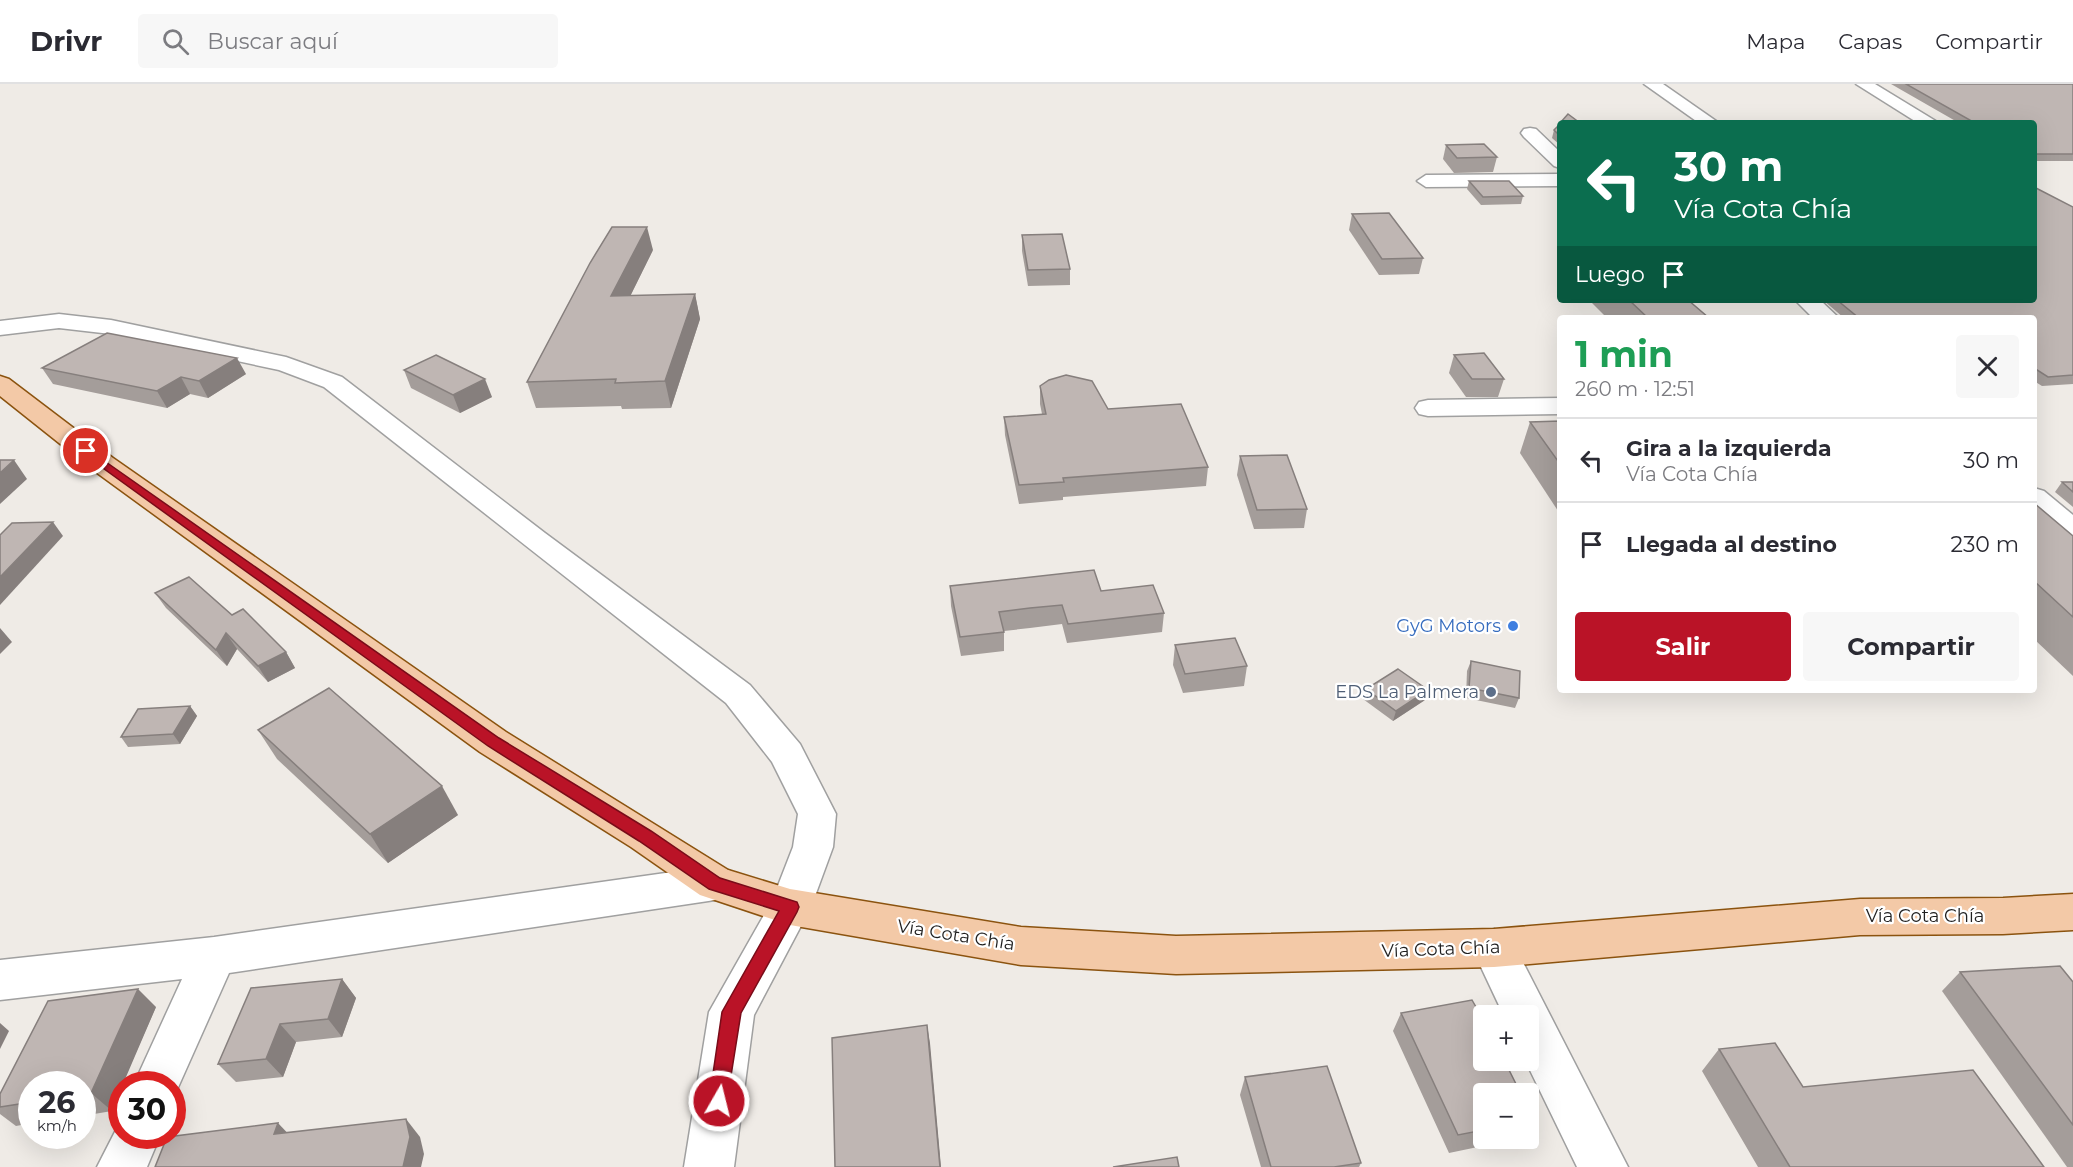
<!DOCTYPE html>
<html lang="es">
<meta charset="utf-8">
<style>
:root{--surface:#fff;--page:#f7f7f7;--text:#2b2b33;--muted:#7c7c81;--line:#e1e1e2;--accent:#ba1327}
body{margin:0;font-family:Montserrat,sans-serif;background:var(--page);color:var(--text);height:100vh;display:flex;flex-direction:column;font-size:22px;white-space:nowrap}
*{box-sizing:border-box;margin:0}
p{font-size:20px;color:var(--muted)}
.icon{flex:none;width:33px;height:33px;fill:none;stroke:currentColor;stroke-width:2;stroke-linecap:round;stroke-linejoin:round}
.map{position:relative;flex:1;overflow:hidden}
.side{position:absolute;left:1557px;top:231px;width:480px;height:378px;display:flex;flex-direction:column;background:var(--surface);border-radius:6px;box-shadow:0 6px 24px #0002}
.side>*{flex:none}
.guide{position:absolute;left:1557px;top:36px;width:480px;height:183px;border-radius:6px;box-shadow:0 6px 24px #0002;background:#0b6e4f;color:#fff;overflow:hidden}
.fabs{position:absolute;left:1473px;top:921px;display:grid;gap:12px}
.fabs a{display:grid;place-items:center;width:66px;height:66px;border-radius:6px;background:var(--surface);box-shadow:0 6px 24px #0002;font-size:30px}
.speed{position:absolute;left:18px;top:987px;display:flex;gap:12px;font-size:30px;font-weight:700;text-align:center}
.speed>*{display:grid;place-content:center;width:78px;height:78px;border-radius:50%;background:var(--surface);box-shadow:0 6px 24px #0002;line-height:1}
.speed small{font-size:15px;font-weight:400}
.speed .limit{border:9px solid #d22;background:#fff;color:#111}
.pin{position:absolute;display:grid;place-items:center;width:51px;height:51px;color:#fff;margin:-26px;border:3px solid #fff;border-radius:50%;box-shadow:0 2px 6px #0007}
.me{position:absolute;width:66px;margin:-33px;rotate:8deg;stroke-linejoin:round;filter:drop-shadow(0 0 4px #0008)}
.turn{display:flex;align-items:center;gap:21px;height:126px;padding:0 18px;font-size:27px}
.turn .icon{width:78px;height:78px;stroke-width:2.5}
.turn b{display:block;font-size:42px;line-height:51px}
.then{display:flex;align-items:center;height:57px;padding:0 18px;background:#0003;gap:12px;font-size:22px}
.round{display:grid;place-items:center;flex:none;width:63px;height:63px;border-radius:6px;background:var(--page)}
.overview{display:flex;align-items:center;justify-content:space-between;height:102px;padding:0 18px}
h1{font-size:36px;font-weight:700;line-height:45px;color:#1e9e55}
.cta{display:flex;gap:12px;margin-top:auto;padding:12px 18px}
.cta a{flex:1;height:69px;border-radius:6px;background:var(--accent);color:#fff;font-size:24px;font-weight:700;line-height:69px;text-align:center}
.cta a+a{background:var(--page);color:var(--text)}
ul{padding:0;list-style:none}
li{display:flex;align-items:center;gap:18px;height:84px;padding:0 18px;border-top:2px solid var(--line)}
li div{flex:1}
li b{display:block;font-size:22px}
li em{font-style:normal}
header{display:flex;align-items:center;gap:36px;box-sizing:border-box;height:84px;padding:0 30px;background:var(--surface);border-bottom:2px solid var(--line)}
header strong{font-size:28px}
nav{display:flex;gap:33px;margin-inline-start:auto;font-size:21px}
.search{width:420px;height:54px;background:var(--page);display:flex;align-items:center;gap:15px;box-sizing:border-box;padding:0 21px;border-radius:6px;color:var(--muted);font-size:22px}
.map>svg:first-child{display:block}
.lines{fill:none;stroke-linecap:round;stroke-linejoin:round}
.minor-casing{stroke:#a0a0a0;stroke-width:3}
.primary-casing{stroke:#8b530f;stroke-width:3}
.minor{fill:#fff;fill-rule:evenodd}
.primary{fill:#f3c9a7;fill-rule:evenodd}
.wall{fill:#a49d9a}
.shaded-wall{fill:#867f7d}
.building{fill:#bfb6b3;stroke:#867f7d;stroke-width:1.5}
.route{fill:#ba1327;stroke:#790c19;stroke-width:1.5}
.shop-dot{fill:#3f7fe0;stroke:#fff;stroke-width:2}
.service-dot{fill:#5c6f8a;stroke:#fff;stroke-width:2}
.labels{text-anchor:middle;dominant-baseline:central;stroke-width:4.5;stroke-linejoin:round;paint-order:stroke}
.shop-label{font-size:18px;fill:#366cbe;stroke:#fff;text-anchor:end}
.service-label{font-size:18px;fill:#4e5e75;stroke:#fff;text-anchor:end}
.street-label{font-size:18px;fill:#1f1f1f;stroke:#fff}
</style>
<header>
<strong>Drivr</strong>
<div class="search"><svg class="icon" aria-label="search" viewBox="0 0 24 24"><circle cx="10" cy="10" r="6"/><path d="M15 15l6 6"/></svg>Buscar aquí</div>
<nav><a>Mapa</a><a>Capas</a><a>Compartir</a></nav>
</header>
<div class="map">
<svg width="2073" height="1083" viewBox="0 0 2073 1083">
<rect width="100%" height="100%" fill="#efebe6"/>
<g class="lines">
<defs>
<g id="minor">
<path d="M 1644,0 L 1663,0 L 1719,39 L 1699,39 Z"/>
<path d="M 1856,0 L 1875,0 L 1939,39 L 1918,39 Z"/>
<path d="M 1530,44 L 1536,45 L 1560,68 L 1560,84 L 1554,82 L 1524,53 L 1521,49 L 1524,45 Z"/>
<path d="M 1560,90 L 1560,102 L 1426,103 L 1417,97 L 1426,91 Z"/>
<path d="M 1795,216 L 1820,216 L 1839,234 L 1813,234 Z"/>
<path d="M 59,230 L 111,236 L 286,273 L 342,293 L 545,449 L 750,601 L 800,660 L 836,730 L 833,763 L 811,823 L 754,931 L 734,1083 L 684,1083 L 709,928 L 772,817 L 793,763 L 798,730 L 772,678 L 726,619 L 324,303 L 279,286 L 111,250 L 59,244 L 0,251 L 0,237 Z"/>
<path d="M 1560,314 L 1560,330 L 1428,332 L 1419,330 L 1415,324 L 1419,318 L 1428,316 Z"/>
<path d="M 2034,404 L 2044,407 L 2073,431 L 2073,456 L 2062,453 L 2034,428 Z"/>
<path d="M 715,782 L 730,787 L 736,799 L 730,811 L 715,816 L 229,889 L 172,1017 L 172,1000 L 134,1000 L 182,895 L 0,916 L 0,876 L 214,853 Z"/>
<path d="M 1494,845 L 1509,851 L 1628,1083 L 1577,1083 L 1525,976 L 1528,976 L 1528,932 L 1504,932 L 1472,864 L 1479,851 Z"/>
<path d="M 122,1034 L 122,1052 L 160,1052 L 147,1083 L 97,1083 Z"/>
</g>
<path id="primary" d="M 0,292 L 9,295 L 113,374 L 506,648 L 728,786 L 790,805 L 1021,843 L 1176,852 L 1494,845 L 1860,815 L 2003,814 L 2073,810 L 2073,846 L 2003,850 L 1860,851 L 1494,883 L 1176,890 L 1021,881 L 790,841 L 700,811 L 631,763 L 480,668 L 93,386 L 0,312 Z"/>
</defs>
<use href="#minor" class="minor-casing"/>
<use href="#primary" class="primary-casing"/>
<use href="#minor" class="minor"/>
<use href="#primary" class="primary"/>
</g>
<g class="wall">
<path d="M 1891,0 L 2073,0 L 2073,77 L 2034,77 L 2034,39 L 1959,39 Z"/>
<path d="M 1560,40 L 1560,61 L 1552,54 L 1554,46 Z"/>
<path d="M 1446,61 L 1497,73 L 1493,88 L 1454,89 L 1443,75 Z"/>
<path d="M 1469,97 L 1523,112 L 1521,120 L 1481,121 L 1467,105 Z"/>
<path d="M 2073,123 L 2073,300 L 2042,302 L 2034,297 L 2034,234 L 1844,234 L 1823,216 L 2034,216 Z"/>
<path d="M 1352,130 L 1423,174 L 1419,190 L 1379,191 L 1349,146 Z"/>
<path d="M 1022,151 L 1070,185 L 1070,201 L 1028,202 L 1022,167 Z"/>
<path d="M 653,166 L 630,212 L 695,210 L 700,235 L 671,324 L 622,325 L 621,322 L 536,324 L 527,298 Z"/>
<path d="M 1589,216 L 1688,216 L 1709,234 L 1607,234 Z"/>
<path d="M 1454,271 L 1504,295 L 1498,313 L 1466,313 L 1449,289 Z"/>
<path d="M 42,284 L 246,290 L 208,314 L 190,310 L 167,324 L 53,300 Z"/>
<path d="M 404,286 L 492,313 L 460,329 L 411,304 Z"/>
<path d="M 1040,302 L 1108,325 L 1208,383 L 1206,402 L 1063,413 L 1063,416 L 1019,420 L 1005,351 L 1004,333 L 1042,330 L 1040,320 Z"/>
<path d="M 1560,337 L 1560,430 L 1520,369 L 1530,338 Z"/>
<path d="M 1240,372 L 1307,425 L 1304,444 L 1254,445 L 1237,391 Z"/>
<path d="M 2062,398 L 2073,398 L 2073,423 L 2055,408 Z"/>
<path d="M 2034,419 L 2073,452 L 2073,592 L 2034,555 Z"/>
<path d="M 950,502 L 1101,507 L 1164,529 L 1162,548 L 1067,559 L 1062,540 L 1030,544 L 1004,547 L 1004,567 L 961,572 L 951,522 Z"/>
<path d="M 155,509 L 232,531 L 286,568 L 295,584 L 268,598 L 237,565 L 227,582 L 166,524 Z"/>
<path d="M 1175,561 L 1247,582 L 1244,602 L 1183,609 L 1173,581 Z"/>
<path d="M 1471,577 L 1519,614 L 1515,624 L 1466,614 L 1467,587 Z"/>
<path d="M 1366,605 L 1425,616 L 1393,637 L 1363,615 Z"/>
<path d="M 190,622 L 197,632 L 180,660 L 128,663 L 121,653 Z"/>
<path d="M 258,646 L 458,731 L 388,779 L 277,675 Z"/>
<path d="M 1960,888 L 2073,898 L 2073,1083 L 2067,1083 L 1942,907 Z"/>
<path d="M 342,895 L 356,914 L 342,953 L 296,958 L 283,993 L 236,998 L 218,980 Z"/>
<path d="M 156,923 L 122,1000 L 122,1004 L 112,1027 L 82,1032 L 82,1000 L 32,1000 L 32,1039 L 16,1042 L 0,1030 L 0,1010 Z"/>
<path d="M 1401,929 L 1484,1010 L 1484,1054 L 1521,1054 L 1449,1069 L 1393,947 Z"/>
<path d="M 1719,965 L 1803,1003 L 2044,1083 L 1758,1083 L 1702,987 Z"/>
<path d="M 1245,993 L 1361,1079 L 1359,1083 L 1261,1083 L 1240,1011 Z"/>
<path d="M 1528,1024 L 1535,1036 L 1528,1046 Z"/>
</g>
<g class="shaded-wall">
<path d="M 647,143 L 653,166 L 618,237 L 611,212 Z"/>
<path d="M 695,210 L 700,235 L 671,324 L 665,297 Z"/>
<path d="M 237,274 L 246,290 L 208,314 L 199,297 Z"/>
<path d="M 181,293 L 190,310 L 167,324 L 157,307 Z"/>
<path d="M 485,295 L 492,313 L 460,329 L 453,311 Z"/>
<path d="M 14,376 L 27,395 L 0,420 L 0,389 Z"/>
<path d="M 53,438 L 63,452 L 0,521 L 0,493 Z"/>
<path d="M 0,544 L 12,558 L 0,570 Z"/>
<path d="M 226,549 L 237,565 L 227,582 L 216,566 Z"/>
<path d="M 286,568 L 295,584 L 268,598 L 258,582 Z"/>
<path d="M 1428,606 L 1425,616 L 1393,637 L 1396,627 Z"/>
<path d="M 190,622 L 197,632 L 180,660 L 173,650 Z"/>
<path d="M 442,702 L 458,731 L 388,779 L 370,750 Z"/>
<path d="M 342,895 L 356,914 L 342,953 L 328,935 Z"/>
<path d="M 138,905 L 156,923 L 123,1000 L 122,1000 L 122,1004 L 112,1027 L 91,1009 Z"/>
<path d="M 0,939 L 9,947 L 0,965 Z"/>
<path d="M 280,940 L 296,958 L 283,993 L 266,975 Z"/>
<path d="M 927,941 L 930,959 L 941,1083 L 940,1083 Z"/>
<path d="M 406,1035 L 420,1053 L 424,1070 L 421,1083 L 403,1083 Z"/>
<path d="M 278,1039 L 295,1057 L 274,1050 Z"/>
</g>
<g class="building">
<path d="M 1906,0 L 2073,0 L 2073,70 L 2034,70 L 2034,39 L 1975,39 Z"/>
<path d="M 1568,30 L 1580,39 L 1560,39 Z"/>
<path d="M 1560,40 L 1560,52 L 1554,46 Z"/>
<path d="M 1484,60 L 1497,73 L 1457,74 L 1446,61 Z"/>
<path d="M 1469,97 L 1509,97 L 1523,112 L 1483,113 Z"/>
<path d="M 2034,103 L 2073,123 L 2073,291 L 2048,293 L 2034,284 L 2034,234 L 1859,234 L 1837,216 L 2034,216 Z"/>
<path d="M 1389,129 L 1423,174 L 1382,175 L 1352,130 Z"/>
<path d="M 612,143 L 647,143 L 611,212 L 695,210 L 665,297 L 615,299 L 616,295 L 527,298 L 590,179 Z"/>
<path d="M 1062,150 L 1070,185 L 1028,186 L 1022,151 Z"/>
<path d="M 1629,216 L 1688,216 L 1709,234 L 1648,234 Z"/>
<path d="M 107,249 L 237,274 L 199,297 L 181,293 L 157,307 L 42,284 Z"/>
<path d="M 1484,269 L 1504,295 L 1472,295 L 1454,271 Z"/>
<path d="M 436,271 L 485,295 L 453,311 L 404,286 Z"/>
<path d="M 1066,291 L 1092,297 L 1108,325 L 1181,320 L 1208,383 L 1063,394 L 1064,398 L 1019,401 L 1004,333 L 1046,330 L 1040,302 L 1049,296 Z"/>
<path d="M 1560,337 L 1560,380 L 1530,338 Z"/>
<path d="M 1287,371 L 1307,425 L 1257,426 L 1240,372 Z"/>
<path d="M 0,376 L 14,376 L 0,389 Z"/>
<path d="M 2062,398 L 2073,398 L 2073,408 Z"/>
<path d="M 2034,419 L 2073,452 L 2073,533 L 2034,497 Z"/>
<path d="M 53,438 L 0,493 L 0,451 L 12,439 Z"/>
<path d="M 1094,486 L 1101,507 L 1153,501 L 1164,529 L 1068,540 L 1062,521 L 1030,524 L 999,528 L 1004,548 L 960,553 L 950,502 Z"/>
<path d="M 189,493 L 232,531 L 243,525 L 286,568 L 258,582 L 226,549 L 216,566 L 155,509 Z"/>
<path d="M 1235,554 L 1247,582 L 1185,590 L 1175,561 Z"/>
<path d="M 1471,577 L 1520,587 L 1519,614 L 1469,604 Z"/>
<path d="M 1398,585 L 1428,606 L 1396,627 L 1366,605 Z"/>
<path d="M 329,604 L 442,702 L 370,750 L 258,646 Z"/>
<path d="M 190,622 L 173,650 L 121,653 L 138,625 Z"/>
<path d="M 2060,882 L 2073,898 L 2073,1041 L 1960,888 Z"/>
<path d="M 342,895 L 328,935 L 280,940 L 266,975 L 218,980 L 251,904 Z"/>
<path d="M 138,905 L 91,1009 L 82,1011 L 82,1000 L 32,1000 L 32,1018 L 0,1023 L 0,1010 L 48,917 Z"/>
<path d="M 1472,916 L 1484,937 L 1484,976 L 1504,976 L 1521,1010 L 1484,1010 L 1484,1046 L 1458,1051 L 1401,929 Z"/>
<path d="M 927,941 L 940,1083 L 835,1083 L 832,954 Z"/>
<path d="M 1775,959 L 1803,1003 L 1973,986 L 2044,1083 L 1790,1083 L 1719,965 Z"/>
<path d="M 1327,982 L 1361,1079 L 1334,1083 L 1271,1083 L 1245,993 Z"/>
<path d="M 1528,1024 L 1535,1036 L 1528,1038 Z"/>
<path d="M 406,1035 L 410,1053 L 403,1083 L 155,1083 L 167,1053 L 278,1039 L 274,1050 Z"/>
<path d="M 1177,1073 L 1179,1083 L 1113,1083 Z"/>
</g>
<path class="route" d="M 86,364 L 499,654 L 651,747 L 720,794 L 797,818 L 799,823 L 797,828 L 741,929 L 726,1023 L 719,1026 L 712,1023 L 709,1017 L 722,928 L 779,827 L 709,805 L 639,757 L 488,662 L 82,369 L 80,367 Z"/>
<circle class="shop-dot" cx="1513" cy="542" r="6"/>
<circle class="service-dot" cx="1491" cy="608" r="6"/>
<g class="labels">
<g class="shop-label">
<text x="1501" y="542">GyG Motors</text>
</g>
<g class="service-label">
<text x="1479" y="608">EDS La Palmera</text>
</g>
<g class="street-label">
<text x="1925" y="832">Vía Cota Chía</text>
<text transform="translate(956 851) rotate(9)">Vía Cota Chía</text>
<text transform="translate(1441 865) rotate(-2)">Vía Cota Chía</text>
</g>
</g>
</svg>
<div class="fabs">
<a>+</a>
<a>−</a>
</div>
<div class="speed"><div>26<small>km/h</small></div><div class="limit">30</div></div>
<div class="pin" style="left:86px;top:367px;background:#d93025"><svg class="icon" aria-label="arrive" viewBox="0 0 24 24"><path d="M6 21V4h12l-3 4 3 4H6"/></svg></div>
<svg class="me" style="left:719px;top:1017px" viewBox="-20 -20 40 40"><circle r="17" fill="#ba1327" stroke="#fff" stroke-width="3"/><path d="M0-11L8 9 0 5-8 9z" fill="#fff"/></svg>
<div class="guide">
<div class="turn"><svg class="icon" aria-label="left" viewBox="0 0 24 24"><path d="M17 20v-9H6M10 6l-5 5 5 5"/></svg><div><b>30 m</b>Vía Cota Chía</div></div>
<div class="then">Luego<svg class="icon" aria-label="arrive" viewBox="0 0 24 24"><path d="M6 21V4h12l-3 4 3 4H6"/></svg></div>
</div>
<section class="side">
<div class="overview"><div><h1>1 min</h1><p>260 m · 12:51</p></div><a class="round"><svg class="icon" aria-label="close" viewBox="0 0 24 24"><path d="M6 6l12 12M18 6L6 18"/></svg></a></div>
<ul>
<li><svg class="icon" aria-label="left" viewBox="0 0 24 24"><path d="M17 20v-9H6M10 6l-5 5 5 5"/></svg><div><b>Gira a la izquierda</b><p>Vía Cota Chía</p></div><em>30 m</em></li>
<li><svg class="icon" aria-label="arrive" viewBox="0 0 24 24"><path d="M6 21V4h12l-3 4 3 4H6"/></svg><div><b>Llegada al destino</b></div><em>230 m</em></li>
</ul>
<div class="cta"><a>Salir</a><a>Compartir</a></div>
</section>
</div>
